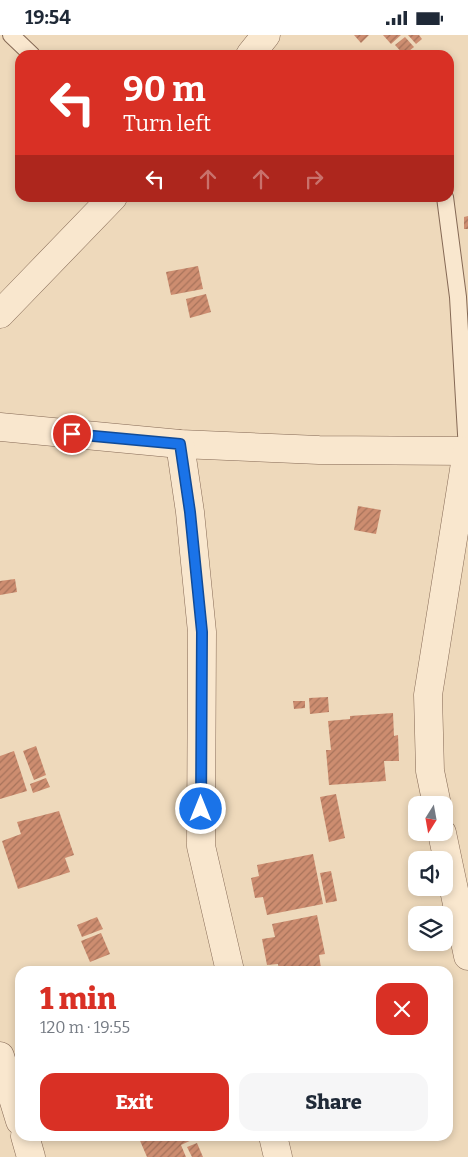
<!DOCTYPE html>
<meta charset="utf-8">
<style>
:root{--surface:#fff;--page:#f6f6f7;--text:#1f2937;--muted:#747a83;--accent:#d93025}
body{margin:0;font-family:Bitter,serif;background:var(--page);color:var(--text);height:100vh;display:flex;flex-direction:column;font-size:19px;white-space:nowrap}
*{box-sizing:border-box;margin:0}
p{font-size:16px;color:var(--muted)}
.icon{flex:none;width:28px;height:28px;fill:none;stroke:currentColor;stroke-width:2;stroke-linecap:round;stroke-linejoin:round}
.map{position:relative;flex:1;overflow:hidden}
.side{position:absolute;left:15px;top:931px;width:438px;height:175px;display:flex;flex-direction:column;background:var(--surface);border-radius:15px;box-shadow:0 2px 8px #0003}
.side>*{flex:none}
.guide{position:absolute;left:15px;top:15px;width:439px;height:152px;border-radius:15px;box-shadow:0 2px 8px #0003;background:#d93025;color:#fff;overflow:hidden}
.needle{width:32px;rotate:191deg}
.tools{position:absolute;left:408px;top:761px;display:grid;gap:10px}
.tools a{display:grid;place-items:center;width:45px;height:45px;border-radius:10px;background:var(--surface);box-shadow:0 2px 8px #0003;font-size:25px}
.pin{position:absolute;display:grid;place-items:center;width:42px;height:42px;color:#fff;margin:-21px;border:2px solid #fff;border-radius:50%;box-shadow:0 1px 5px #0007}
.me{position:absolute;width:55px;margin:-28px;rotate:0deg;stroke-linejoin:round;filter:drop-shadow(0 0 4px #0008)}
.turn{display:flex;align-items:center;gap:18px;height:105px;padding:0 25px;font-size:22px}
.turn .icon{width:65px;height:65px;stroke-width:2.5}
.turn b{display:block;font-size:35px;line-height:42px}
.lanes{display:flex;align-items:center;height:48px;padding:0 25px;background:#0003;justify-content:center;gap:25px;direction:ltr}
.lanes .off{opacity:.35}
.round{display:grid;place-items:center;flex:none;width:52px;height:52px;border-radius:15px;background:var(--page)}
.head{display:flex;align-items:center;justify-content:space-between;height:85px;padding:0 25px}
h1{font-size:30px;font-weight:800;line-height:38px;color:var(--accent)}
.action{display:flex;gap:10px;margin-top:auto;padding:10px 25px}
.action a{flex:1;height:58px;border-radius:15px;background:var(--accent);color:#fff;font-size:20px;font-weight:800;line-height:58px;text-align:center}
.action a+a{background:var(--page);color:var(--text)}
.status{display:flex;justify-content:space-between;align-items:center;height:35px;padding:0 25px;background:var(--surface);direction:ltr}
.status svg{height:14px;fill:currentColor}
.map>svg:first-child{display:block}
.building{fill:url(#building-hatch)}
.lines{fill:none;stroke-linecap:round;stroke-linejoin:round}
.service-casing{stroke:#856955;stroke-width:18}
.minor-casing{stroke:#856955;stroke-width:29}
.tertiary-casing{stroke:#856955;stroke-width:29}
.service{stroke:#f9e7ce;stroke-width:16}
.minor{stroke:#f9e7ce;stroke-width:28}
.tertiary{stroke:#f9e7ce;stroke-width:28}
.route-casing{stroke:#114b97;stroke-width:12}
.route{stroke:#1a73e8;stroke-width:9}
</style>
<div class="status"><b>19:54</b><svg viewBox="0 0 49 12"><path d="M0 12V9h3v3zM5 12V6h3v6zM10 12V3h3v9zM15 12V0h3v12zM26 1h20v11H26zM47 4h2v5h-2z"/></svg></div>
<div class="map">
<svg width="468" height="1122" viewBox="0 0 468 1122">
<defs>
<pattern id="building-hatch" width="6" height="6" patternUnits="userSpaceOnUse" patternTransform="scale(1.25)"><rect width="6" height="6" fill="#cd8d70"/><path d="M-1 1l2-2M0 6l6-6M5 7l2-2" fill="none" stroke="#a7735b"/></pattern>
</defs>
<rect width="100%" height="100%" fill="#eed9bb"/>
<g class="building">
<path d="M 354,0 L 369,0 L 361,8 Z"/>
<path d="M 383,0 L 401,0 L 391,9 Z"/>
<path d="M 408,0 L 419,0 L 422,4 L 416,9 Z"/>
<path d="M 405,2 L 414,12 L 404,20 L 395,10 Z"/>
<path d="M 468,181 L 468,194 L 464,194 L 464,182 Z"/>
<path d="M 198,231 L 203,254 L 171,260 L 166,237 Z"/>
<path d="M 206,259 L 211,277 L 190,283 L 186,264 Z"/>
<path d="M 358,471 L 381,475 L 376,499 L 354,495 Z"/>
<path d="M 15,544 L 17,557 L 0,560 L 0,546 Z"/>
<path d="M 328,662 L 329,677 L 310,679 L 309,663 Z"/>
<path d="M 293,666 L 305,666 L 305,673 L 294,674 Z"/>
<path d="M 393,678 L 394,701 L 398,700 L 399,726 L 384,726 L 386,746 L 329,750 L 326,715 L 331,715 L 328,686 L 350,684 L 350,681 Z"/>
<path d="M 36,711 L 46,740 L 34,745 L 23,716 Z"/>
<path d="M 14,716 L 27,756 L 0,764 L 0,721 Z"/>
<path d="M 46,743 L 50,752 L 33,758 L 30,749 Z"/>
<path d="M 336,759 L 345,803 L 329,807 L 320,762 Z"/>
<path d="M 59,776 L 74,820 L 65,823 L 70,837 L 18,854 L 2,806 L 21,799 L 17,787 Z"/>
<path d="M 313,819 L 323,869 L 267,880 L 263,862 L 255,863 L 251,843 L 259,841 L 257,830 Z"/>
<path d="M 331,836 L 337,866 L 326,868 L 320,838 Z"/>
<path d="M 317,880 L 325,919 L 319,920 L 321,933 L 304,936 L 279,936 L 278,929 L 267,930 L 262,904 L 275,902 L 272,889 Z"/>
<path d="M 97,882 L 103,894 L 82,902 L 77,890 Z"/>
<path d="M 101,898 L 110,919 L 90,927 L 81,906 Z"/>
<path d="M 138,1101 L 195,1101 L 196,1103 L 181,1110 L 186,1122 L 147,1122 Z"/>
<path d="M 197,1108 L 203,1122 L 192,1122 L 187,1112 Z"/>
</g>
<g class="lines">
<defs>
<g id="service">
<path d="M 11,0 L 32,20"/>
<path d="M 445,162 L 458,262 L 467,416"/>
</g>
<g id="minor">
<path d="M 0,392 L 180,409 L 319,415 L 468,416"/>
<path d="M 180,409 L 190,477 L 202,597 L 201,811 L 230,936"/>
<path d="M 437,770 L 430,736 L 428,660 L 467,416"/>
<path d="M 442,798 L 468,921"/>
<path d="M 0,1021 L 20,1086"/>
<path d="M 25,1101 L 31,1122"/>
<path d="M 273,1101 L 278,1122"/>
</g>
<g id="tertiary">
<path d="M 250,20 L 266,0"/>
<path d="M 0,279 L 113,162"/>
</g>
</defs>
<use href="#service" class="service-casing"/>
<use href="#minor" class="minor-casing"/>
<use href="#tertiary" class="tertiary-casing"/>
<use href="#service" class="service"/>
<use href="#minor" class="minor"/>
<use href="#tertiary" class="tertiary"/>
</g>
<g class="lines">
<defs>
<path id="route" d="M 72,399 L 180,409 L 190,477 L 202,597 L 201,774"/>
</defs>
<use href="#route" class="route-casing"/>
<use href="#route" class="route"/>
</g>
</svg>
<div class="tools">
<a><svg class="needle" viewBox="-14 -14 28 28"><path d="M0-13l5 13h-10z" fill="#e53935"/><path d="M0 13l5-13h-10z" fill="#747a83"/></svg></a>
<a><svg class="icon" aria-label="sound" viewBox="0 0 24 24"><path d="M4 9h4l5-4v14l-5-4H4zM17 9q2 3 0 6"/></svg></a>
<a><svg class="icon" aria-label="layers" viewBox="0 0 24 24"><path d="M12 4l9 5-9 5-9-5zM3 14l9 5 9-5"/></svg></a>
</div>
<div class="pin" style="left:72px;top:399px;background:#d93025"><svg class="icon" aria-label="arrive" viewBox="0 0 24 24"><path d="M6 21V4h12l-3 4 3 4H6"/></svg></div>
<svg class="me" style="left:201px;top:774px" viewBox="-20 -20 40 40"><circle r="17" fill="#1a73e8" stroke="#fff" stroke-width="3"/><path d="M0-11L8 9 0 5-8 9z" fill="#fff"/></svg>
<div class="guide">
<div class="turn"><svg class="icon" aria-label="left" viewBox="0 0 24 24"><path d="M17 20v-9H6M10 6l-5 5 5 5"/></svg><div><b>90 m</b>Turn left</div></div>
<div class="lanes"><svg class="icon" aria-label="left" viewBox="0 0 24 24"><path d="M17 20v-9H6M10 6l-5 5 5 5"/></svg><svg class="icon off" aria-label="ahead" viewBox="0 0 24 24"><path d="M12 20V5M6 11l6-6 6 6"/></svg><svg class="icon off" aria-label="ahead" viewBox="0 0 24 24"><path d="M12 20V5M6 11l6-6 6 6"/></svg><svg class="icon off" aria-label="right" viewBox="0 0 24 24"><path d="M7 20v-9h11M14 6l5 5-5 5"/></svg></div>
</div>
<section class="side">
<div class="head"><div><h1>1 min</h1><p>120 m · 19:55</p></div><a class="round" style="background:#d93025;color:#fff"><svg class="icon" aria-label="close" viewBox="0 0 24 24"><path d="M6 6l12 12M18 6L6 18"/></svg></a></div>
<div class="action"><a>Exit</a><a>Share</a></div>
</section>
</div>
